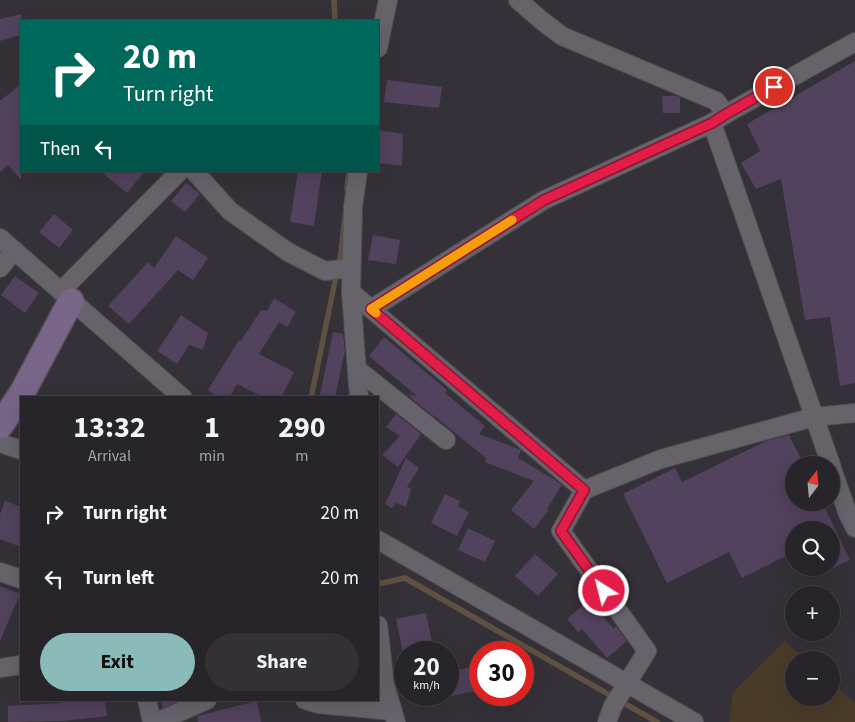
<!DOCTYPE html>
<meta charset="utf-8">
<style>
:root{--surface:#28252a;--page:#343136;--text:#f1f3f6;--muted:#a5a5a8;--line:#444247;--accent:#8bbbb9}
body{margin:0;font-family:"Source Sans 3",sans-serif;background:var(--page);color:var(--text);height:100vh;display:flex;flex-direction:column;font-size:19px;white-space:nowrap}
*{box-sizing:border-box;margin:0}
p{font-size:16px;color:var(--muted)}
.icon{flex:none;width:28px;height:28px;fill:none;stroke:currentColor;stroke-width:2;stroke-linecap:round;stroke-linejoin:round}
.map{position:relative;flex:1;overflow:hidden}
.side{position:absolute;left:20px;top:396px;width:359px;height:305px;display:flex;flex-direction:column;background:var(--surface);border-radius:0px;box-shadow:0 5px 20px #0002,0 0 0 1px var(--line)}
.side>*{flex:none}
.banner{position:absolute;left:20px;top:20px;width:359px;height:152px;border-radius:0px;box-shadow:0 5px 20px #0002,0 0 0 1px var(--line);background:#00695c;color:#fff;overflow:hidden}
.needle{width:32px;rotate:16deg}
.tools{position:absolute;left:785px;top:456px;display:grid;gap:10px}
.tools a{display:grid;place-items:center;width:55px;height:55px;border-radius:50%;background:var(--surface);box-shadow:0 5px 20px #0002,0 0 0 1px var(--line);font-size:25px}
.speed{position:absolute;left:394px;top:641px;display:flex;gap:10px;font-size:25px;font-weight:700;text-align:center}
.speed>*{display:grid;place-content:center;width:65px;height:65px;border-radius:50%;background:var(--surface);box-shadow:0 5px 20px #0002,0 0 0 1px var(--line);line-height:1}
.speed small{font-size:12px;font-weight:400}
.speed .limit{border:8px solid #d22;background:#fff;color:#111}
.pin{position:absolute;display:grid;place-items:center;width:42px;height:42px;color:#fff;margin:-21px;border:2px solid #fff;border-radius:50%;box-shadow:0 1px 5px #0007}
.me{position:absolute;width:55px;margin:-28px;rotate:324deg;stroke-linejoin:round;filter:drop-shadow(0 0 4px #0008)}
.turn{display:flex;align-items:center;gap:18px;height:105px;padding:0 20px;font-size:22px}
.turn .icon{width:65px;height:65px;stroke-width:2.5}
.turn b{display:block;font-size:35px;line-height:42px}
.then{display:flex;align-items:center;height:48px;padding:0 20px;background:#0003;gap:10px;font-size:19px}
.eta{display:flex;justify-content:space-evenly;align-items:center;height:85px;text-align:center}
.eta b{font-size:30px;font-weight:700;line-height:35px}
.action{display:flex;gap:10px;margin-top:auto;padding:10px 20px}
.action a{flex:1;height:58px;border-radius:30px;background:var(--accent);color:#111;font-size:20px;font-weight:700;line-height:58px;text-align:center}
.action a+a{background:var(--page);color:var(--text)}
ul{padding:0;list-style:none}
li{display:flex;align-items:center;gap:15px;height:65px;padding:0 20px}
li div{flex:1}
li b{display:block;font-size:19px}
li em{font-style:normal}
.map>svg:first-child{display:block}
.green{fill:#493b27}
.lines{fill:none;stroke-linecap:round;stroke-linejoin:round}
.stream{stroke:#5e5141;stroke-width:5.5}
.building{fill:#51425d}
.street-casing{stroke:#514e54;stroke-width:20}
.secondary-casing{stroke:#514e54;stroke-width:28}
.street{stroke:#67636b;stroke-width:18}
.secondary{stroke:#796588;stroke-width:25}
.route-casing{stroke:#92132f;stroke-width:12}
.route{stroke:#e11d48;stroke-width:9}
.slow{stroke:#f59e0b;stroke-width:9}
</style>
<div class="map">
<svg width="855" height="722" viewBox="0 0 855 722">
<rect width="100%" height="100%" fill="#353138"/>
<path class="green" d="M 785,641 L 806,660 L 794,660 L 794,698 L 831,698 L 831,682 L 855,703 L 855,722 L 729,722 L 733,692 Z"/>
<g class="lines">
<g class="stream">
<path d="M 334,0 L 335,21"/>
<path d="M 347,189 L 349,171"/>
<path d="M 311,398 L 341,252 L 345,216"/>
<path d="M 378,584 L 405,578 L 657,722"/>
</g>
</g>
<g class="building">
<path d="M 21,14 L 21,35 L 0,41 L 0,19 Z"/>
<path d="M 855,61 L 855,383 L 840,386 L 830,317 L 805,320 L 781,179 L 756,189 L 741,163 L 760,151 L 747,124 Z"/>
<path d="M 387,80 L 442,87 L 439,108 L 384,102 Z"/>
<path d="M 21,84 L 21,180 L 8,165 L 0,172 L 0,101 Z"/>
<path d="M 662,96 L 676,96 L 680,97 L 680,113 L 663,113 Z"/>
<path d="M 378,130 L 403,134 L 402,166 L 378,163 Z"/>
<path d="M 100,171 L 145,171 L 127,193 Z"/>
<path d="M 298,171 L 322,171 L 314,226 L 290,222 Z"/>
<path d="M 186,183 L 200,194 L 185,212 L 171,201 Z"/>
<path d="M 54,214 L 73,230 L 59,248 L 39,232 Z"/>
<path d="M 373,235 L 400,240 L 396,264 L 368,260 Z"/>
<path d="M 176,236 L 208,258 L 193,280 L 178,270 L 129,324 L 108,306 L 148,262 L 154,268 Z"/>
<path d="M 15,276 L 39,293 L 25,313 L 1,295 Z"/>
<path d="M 274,298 L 296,312 L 287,327 L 279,322 L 259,354 L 294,372 L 281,398 L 265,398 L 237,384 L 229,398 L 219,398 L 208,390 L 239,340 L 241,341 L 261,310 L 267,311 Z"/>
<path d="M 181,315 L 208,333 L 203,350 L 189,345 L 177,364 L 157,351 Z"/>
<path d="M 333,332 L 343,334 L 345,350 L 335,398 L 330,398 L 320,395 Z"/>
<path d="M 384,337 L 447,390 L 445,393 L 485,426 L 479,434 L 521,450 L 518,458 L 555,480 L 562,485 L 547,509 L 549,510 L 534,529 L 511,510 L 534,481 L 485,462 L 486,458 L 433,415 L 433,416 L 410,397 L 411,396 L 407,394 L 417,396 L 369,356 Z"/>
<path d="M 396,414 L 421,434 L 398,467 L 382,455 L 400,436 L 386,427 Z"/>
<path d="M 789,435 L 804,465 L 794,465 L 794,502 L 822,502 L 850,560 L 831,569 L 831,530 L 794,530 L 794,552 L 742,578 L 729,552 L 667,583 L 623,494 L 675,468 L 682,482 L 766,441 Z"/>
<path d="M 406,458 L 419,468 L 407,487 L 411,489 L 406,507 L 396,503 L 392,508 L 385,504 Z"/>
<path d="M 445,494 L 460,501 L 458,506 L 469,512 L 457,536 L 431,523 Z"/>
<path d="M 5,501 L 21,507 L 21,547 L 0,539 L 0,514 Z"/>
<path d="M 468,528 L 495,541 L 485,562 L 458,550 Z"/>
<path d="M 535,554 L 558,574 L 538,596 L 515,576 Z"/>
<path d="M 0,586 L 20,594 L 0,641 Z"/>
<path d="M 589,600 L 614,629 L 616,626 L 627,641 L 607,658 L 582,629 L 578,632 L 567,619 Z"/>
<path d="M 426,613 L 434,652 L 403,652 L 396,619 Z"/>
<path d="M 477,666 L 480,682 L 480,690 L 451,696 L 448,679 L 448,672 Z"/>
<path d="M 61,700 L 105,700 L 107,716 L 63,721 L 8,722 L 8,706 L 61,703 Z"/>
<path d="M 160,700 L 181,700 L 163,708 Z"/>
<path d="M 257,701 L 261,722 L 198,722 L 197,716 Z"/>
</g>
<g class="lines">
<defs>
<g id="street">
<path d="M 518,0 L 541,20 L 562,36 L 716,101 L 726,114"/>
<path d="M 378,48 L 388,0"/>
<path d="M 712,123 L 831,465"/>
<path d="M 194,171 L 230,211 L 288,252 L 325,271 L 351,268"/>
<path d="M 358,171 L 353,207 L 351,292 L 359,398"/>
<path d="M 0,238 L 183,398"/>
<path d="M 0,268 L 14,250"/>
<path d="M 61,291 L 180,171"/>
<path d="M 351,292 L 371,309 L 544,200 L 712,123 L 726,114 L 855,42"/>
<path d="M 371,309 L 584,490 L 561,531 L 647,651 L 613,706 L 607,722"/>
<path d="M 357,369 L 446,440"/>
<path d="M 0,443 L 21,450"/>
<path d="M 831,466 L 848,514 L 855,528"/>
<path d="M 584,490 L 661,459 L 814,417 L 855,413"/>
<path d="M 378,540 L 694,722"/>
<path d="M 0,572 L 21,579"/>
<path d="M 378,625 L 385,685 L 396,722"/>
<path d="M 0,668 L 21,665"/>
<path d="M 147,700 L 152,722"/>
<path d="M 305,700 L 318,704 L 393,711"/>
<path d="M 157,722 L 207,700"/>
</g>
<path id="secondary" d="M 0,426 L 22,393 L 71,301"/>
</defs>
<use href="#street" class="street-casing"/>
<use href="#secondary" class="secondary-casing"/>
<use href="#street" class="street"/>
<use href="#secondary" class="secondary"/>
</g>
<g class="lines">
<defs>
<path id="route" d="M 604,591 L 561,531 L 584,490 L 371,309 L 544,200 L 712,123 L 726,114 L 774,87"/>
</defs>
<use href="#route" class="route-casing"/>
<use href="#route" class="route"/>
<path class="slow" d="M 376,313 L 371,309 L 512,220"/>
</g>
</svg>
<div class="tools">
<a><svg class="needle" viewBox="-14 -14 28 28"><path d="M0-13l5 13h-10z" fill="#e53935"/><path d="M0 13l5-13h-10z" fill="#a5a5a8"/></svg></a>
<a><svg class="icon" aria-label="search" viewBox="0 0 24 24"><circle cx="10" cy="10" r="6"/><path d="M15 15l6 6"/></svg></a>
<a>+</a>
<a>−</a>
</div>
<div class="speed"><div>20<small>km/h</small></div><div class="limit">30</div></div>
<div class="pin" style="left:774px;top:87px;background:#d93025"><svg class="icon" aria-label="arrive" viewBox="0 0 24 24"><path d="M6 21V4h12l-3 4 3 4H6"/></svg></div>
<svg class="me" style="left:604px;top:591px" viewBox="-20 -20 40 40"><circle r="17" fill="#e11d48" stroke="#fff" stroke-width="3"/><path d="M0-11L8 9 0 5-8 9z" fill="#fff"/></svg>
<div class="banner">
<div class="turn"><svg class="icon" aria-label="right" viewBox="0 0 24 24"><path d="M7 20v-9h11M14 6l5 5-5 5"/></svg><div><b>20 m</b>Turn right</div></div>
<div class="then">Then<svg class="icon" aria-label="left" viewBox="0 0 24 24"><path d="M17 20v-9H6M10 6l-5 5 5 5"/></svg></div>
</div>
<section class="side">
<div class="eta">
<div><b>13:32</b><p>Arrival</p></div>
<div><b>1</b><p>min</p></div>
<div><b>290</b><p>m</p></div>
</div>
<ul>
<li><svg class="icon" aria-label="right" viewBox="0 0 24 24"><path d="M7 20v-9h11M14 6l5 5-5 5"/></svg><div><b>Turn right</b></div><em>20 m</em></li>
<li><svg class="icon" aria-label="left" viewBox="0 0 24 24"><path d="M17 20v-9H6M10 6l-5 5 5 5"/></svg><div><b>Turn left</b></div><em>20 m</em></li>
</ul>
<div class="action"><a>Exit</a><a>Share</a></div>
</section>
</div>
